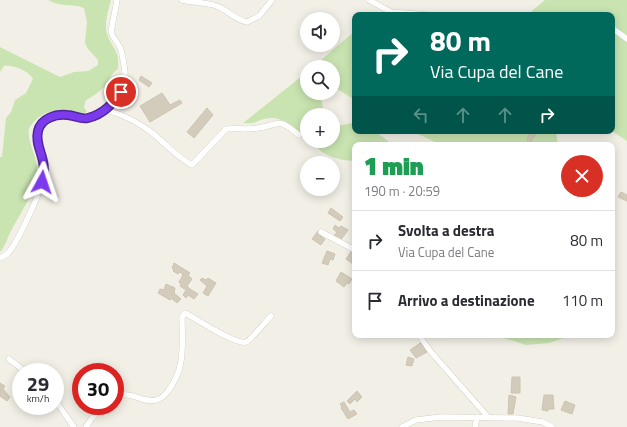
<!DOCTYPE html>
<html lang="it">
<meta charset="utf-8">
<style>
:root{--surface:#fff;--page:#f7f7f7;--text:#2b2b33;--muted:#7c7c81;--line:#e1e1e2}
body{margin:0;font-family:"Titillium Web",sans-serif;background:var(--page);color:var(--text);height:100vh;display:flex;flex-direction:column;font-size:15px;white-space:nowrap}
*{box-sizing:border-box;margin:0}
p{font-size:13px;color:var(--muted)}
.icon{flex:none;width:22px;height:22px;fill:none;stroke:currentColor;stroke-width:2;stroke-linecap:round;stroke-linejoin:round}
.map{position:relative;flex:1;overflow:hidden}
.drawer{position:absolute;left:352px;top:142px;width:263px;height:196px;display:flex;flex-direction:column;background:var(--surface);border-radius:8px;box-shadow:0 2px 10px #0003}
.drawer>*{flex:none}
.guide{position:absolute;left:352px;top:12px;width:263px;height:122px;border-radius:8px;box-shadow:0 2px 10px #0003;background:#00695c;color:#fff;overflow:hidden}
.fabs{position:absolute;left:300px;top:12px;display:grid;gap:8px}
.fabs a{display:grid;place-items:center;width:40px;height:40px;border-radius:50%;background:var(--surface);box-shadow:0 2px 10px #0003;font-size:20px}
.speed{position:absolute;left:12px;top:363px;display:flex;gap:8px;font-size:20px;font-weight:700;text-align:center}
.speed>*{display:grid;place-content:center;width:52px;height:52px;border-radius:50%;background:var(--surface);box-shadow:0 2px 10px #0003;line-height:1}
.speed small{font-size:10px;font-weight:400}
.speed .limit{border:6px solid #d22;background:#fff;color:#111}
.pin{position:absolute;display:grid;place-items:center;width:34px;height:34px;color:#fff;margin:-17px;border:2px solid #fff;border-radius:50%;box-shadow:0 1px 4px #0007}
.me{position:absolute;width:44px;margin:-22px;rotate:5deg;stroke-linejoin:round;filter:drop-shadow(0 0 3px #0008)}
.turn{display:flex;align-items:center;gap:14px;height:84px;padding:0 12px;font-size:18px}
.turn .icon{width:52px;height:52px;stroke-width:2.5}
.turn b{display:block;font-size:28px;line-height:34px}
.lanes{display:flex;align-items:center;height:38px;padding:0 12px;background:#0003;justify-content:center;gap:20px;direction:ltr}
.lanes .off{opacity:.35}
.round{display:grid;place-items:center;flex:none;width:42px;height:42px;border-radius:21px;background:var(--page)}
.head{display:flex;align-items:center;justify-content:space-between;height:68px;padding:0 12px}
h1{font-size:24px;font-weight:800;line-height:30px;color:#1e9e55}
ul{padding:0;list-style:none}
li{display:flex;align-items:center;gap:12px;height:60px;padding:0 12px;border-top:1px solid var(--line)}
li div{flex:1}
li b{display:block;font-size:15px}
li em{font-style:normal}
.map>svg:first-child{display:block}
.green{fill:#c9e4b1}
.building{fill:#d3ccbc;stroke:#cdc4b0}
.lines{fill:none;stroke-linecap:round;stroke-linejoin:round}
.minor-casing{stroke:#c0bbac;stroke-width:6}
.minor{stroke:#fff;stroke-width:5.5}
.route-casing{stroke:#51269a;stroke-width:10}
.route{stroke:#7c3aed;stroke-width:7}
</style>
<div class="map">
<svg width="627" height="427" viewBox="0 0 627 427">
<rect width="100%" height="100%" fill="#f2f0e6"/>
<g class="green">
<path d="M 48,0 L 111,0 C 108,10 104,24 107,34 C 112,49 120,50 118,69 C 111,73 111,78 106,84 C 101,91 94,96 86,100 L 84,107 L 87,112 C 62,120 51,98 29,128 C 27,143 36,153 37,167 C 37,191 20,213 10,233 C 7,239 5,247 0,252 L 0,157 L 2,157 L 6,118 L 11,112 L 15,100 L 26,93 L 33,79 C 30,71 12,64 4,66 L 0,72 L 0,47 L 60,77 L 74,72 L 88,71 L 98,65 L 98,60 L 88,49 L 85,43 L 87,22 L 84,8 C 71,3 63,8 48,0 Z"/>
<path d="M 545,0 L 627,0 L 627,141 L 612,131 L 612,15 L 527,15 Z"/>
<path d="M 355,31 L 355,100 L 339,90 L 333,89 L 333,67 L 313,67 Z"/>
<path d="M 307,72 L 307,93 L 324,93 L 321,98 L 324,115 L 307,115 L 307,140 C 295,128 282,114 264,119 C 254,122 255,124 243,123 Z"/>
<path d="M 352,123 L 355,124 L 355,131 L 375,131 L 393,145 L 355,145 L 355,161 L 343,160 L 332,157 L 322,152 L 309,141 L 333,141 L 333,127 Z"/>
<path d="M 412,131 L 556,131 L 558,145 L 441,145 Z"/>
<path d="M 483,335 L 572,335 L 549,343 L 526,345 L 504,338 L 493,338 Z"/>
</g>
<g class="building">
<path d="M 141,76 L 152,83 L 149,87 L 139,80 Z"/>
<path d="M 132,93 L 136,100 L 126,106 L 122,100 Z"/>
<path d="M 162,93 L 170,105 L 180,100 L 182,103 L 150,122 L 140,106 Z"/>
<path d="M 207,108 L 213,115 L 194,138 L 187,132 Z"/>
<path d="M 530,132 L 535,135 L 531,142 L 527,140 Z"/>
<path d="M 621,192 L 627,195 L 627,201 L 618,197 Z"/>
<path d="M 331,208 L 343,217 L 340,221 L 328,213 Z"/>
<path d="M 335,225 L 339,228 L 341,226 L 348,230 L 340,241 L 333,237 L 337,232 L 333,229 Z"/>
<path d="M 318,231 L 323,235 L 321,237 L 325,239 L 321,245 L 312,239 Z"/>
<path d="M 352,250 L 355,252 L 355,261 L 353,264 L 346,259 Z"/>
<path d="M 327,251 L 335,254 L 333,260 L 330,259 L 328,265 L 322,263 Z"/>
<path d="M 174,263 L 190,273 L 188,275 L 192,279 L 187,286 L 190,289 L 198,294 L 194,299 L 188,295 L 186,298 L 183,295 L 186,290 L 180,286 L 181,284 L 179,282 L 183,275 L 180,272 L 178,274 L 173,271 L 174,270 L 172,268 Z"/>
<path d="M 341,272 L 352,279 L 349,284 L 347,283 L 344,287 L 336,281 Z"/>
<path d="M 202,278 L 206,280 L 208,278 L 216,283 L 208,296 L 203,293 L 207,286 L 200,280 Z"/>
<path d="M 166,284 L 175,288 L 174,293 L 181,299 L 177,303 L 171,298 L 170,300 L 158,293 L 160,289 L 164,290 Z"/>
<path d="M 422,342 L 428,349 L 426,350 L 427,352 L 416,358 L 410,350 Z"/>
<path d="M 408,357 L 414,359 L 412,366 L 406,365 Z"/>
<path d="M 512,377 L 520,377 L 520,393 L 511,393 Z"/>
<path d="M 0,383 L 5,386 L 3,389 L 10,397 L 7,401 L 0,396 Z"/>
<path d="M 21,385 L 21,400 L 13,392 Z"/>
<path d="M 357,391 L 362,397 L 357,402 L 355,399 L 350,404 L 347,401 Z"/>
<path d="M 509,395 L 516,397 L 513,414 L 508,414 Z"/>
<path d="M 544,395 L 553,395 L 554,409 L 548,409 L 548,411 L 542,410 Z"/>
<path d="M 565,401 L 575,405 L 572,414 L 561,410 Z"/>
<path d="M 344,402 L 350,412 L 354,410 L 357,414 L 348,419 L 341,408 L 342,407 L 340,404 Z"/>
</g>
<g class="lines">
<defs>
<g id="minor">
<path d="M 182,0 C 194,3 209,2 219,7 C 230,12 235,20 247,22 L 259,16 L 272,0"/>
<path d="M 369,0 L 391,12 L 428,15"/>
<path d="M 612,28 L 627,39"/>
<path d="M 107,110 C 123,115 138,122 151,132 C 165,143 176,157 192,165 L 226,129 C 237,128 248,130 258,128 C 282,124 277,117 299,135"/>
<path d="M 321,232 L 355,250"/>
<path d="M 0,258 C 2,257 6,255 8,253 C 17,244 45,184 45,171 C 46,155 31,138 41,124 C 46,116 60,114 69,115 C 73,116 78,119 83,118 C 102,118 122,99 125,80 C 126,71 123,59 121,50 C 119,44 113,38 111,32 L 117,0"/>
<path d="M 419,335 L 431,352 L 488,417"/>
<path d="M 9,359 L 26,372"/>
<path d="M 115,397 C 122,392 134,396 142,399 C 153,402 161,401 168,391 C 186,368 182,344 182,317 L 185,313 C 197,319 235,345 246,342 C 250,341 266,321 271,316"/>
<path d="M 55,400 L 74,427"/>
<path d="M 86,427 L 92,418 L 104,406"/>
<path d="M 402,427 L 416,420 L 441,417 L 517,418 L 543,422 L 552,427"/>
<path d="M 475,427 L 477,417"/>
</g>
</defs>
<use href="#minor" class="minor-casing"/>
<use href="#minor" class="minor"/>
</g>
<g class="lines">
<defs>
<path id="route" d="M 42,182 C 49,159 34,148 38,131 C 41,118 56,114 67,115 C 75,115 80,120 88,118 C 104,114 112,104 121,92"/>
</defs>
<use href="#route" class="route-casing"/>
<use href="#route" class="route"/>
</g>
</svg>
<div class="fabs">
<a><svg class="icon" aria-label="sound" viewBox="0 0 24 24"><path d="M4 9h4l5-4v14l-5-4H4zM17 9q2 3 0 6"/></svg></a>
<a><svg class="icon" aria-label="search" viewBox="0 0 24 24"><circle cx="10" cy="10" r="6"/><path d="M15 15l6 6"/></svg></a>
<a>+</a>
<a>−</a>
</div>
<div class="speed"><div>29<small>km/h</small></div><div class="limit">30</div></div>
<div class="pin" style="left:121px;top:92px;background:#d93025"><svg class="icon" aria-label="arrive" viewBox="0 0 24 24"><path d="M6 21V4h12l-3 4 3 4H6"/></svg></div>
<svg class="me" style="left:42px;top:182px" viewBox="-20 -20 40 40"><path d="M0-17L14 15 0 8-14 15z" fill="#7c3aed" stroke="#fff" stroke-width="4"/></svg>
<div class="guide">
<div class="turn"><svg class="icon" aria-label="right" viewBox="0 0 24 24"><path d="M7 20v-9h11M14 6l5 5-5 5"/></svg><div><b>80 m</b>Via Cupa del Cane</div></div>
<div class="lanes"><svg class="icon off" aria-label="left" viewBox="0 0 24 24"><path d="M17 20v-9H6M10 6l-5 5 5 5"/></svg><svg class="icon off" aria-label="ahead" viewBox="0 0 24 24"><path d="M12 20V5M6 11l6-6 6 6"/></svg><svg class="icon off" aria-label="ahead" viewBox="0 0 24 24"><path d="M12 20V5M6 11l6-6 6 6"/></svg><svg class="icon" aria-label="right" viewBox="0 0 24 24"><path d="M7 20v-9h11M14 6l5 5-5 5"/></svg></div>
</div>
<section class="drawer">
<div class="head"><div><h1>1 min</h1><p>190 m · 20:59</p></div><a class="round" style="background:#d93025;color:#fff"><svg class="icon" aria-label="close" viewBox="0 0 24 24"><path d="M6 6l12 12M18 6L6 18"/></svg></a></div>
<ul>
<li><svg class="icon" aria-label="right" viewBox="0 0 24 24"><path d="M7 20v-9h11M14 6l5 5-5 5"/></svg><div><b>Svolta a destra</b><p>Via Cupa del Cane</p></div><em>80 m</em></li>
<li><svg class="icon" aria-label="arrive" viewBox="0 0 24 24"><path d="M6 21V4h12l-3 4 3 4H6"/></svg><div><b>Arrivo a destinazione</b></div><em>110 m</em></li>
</ul>
</section>
</div>
